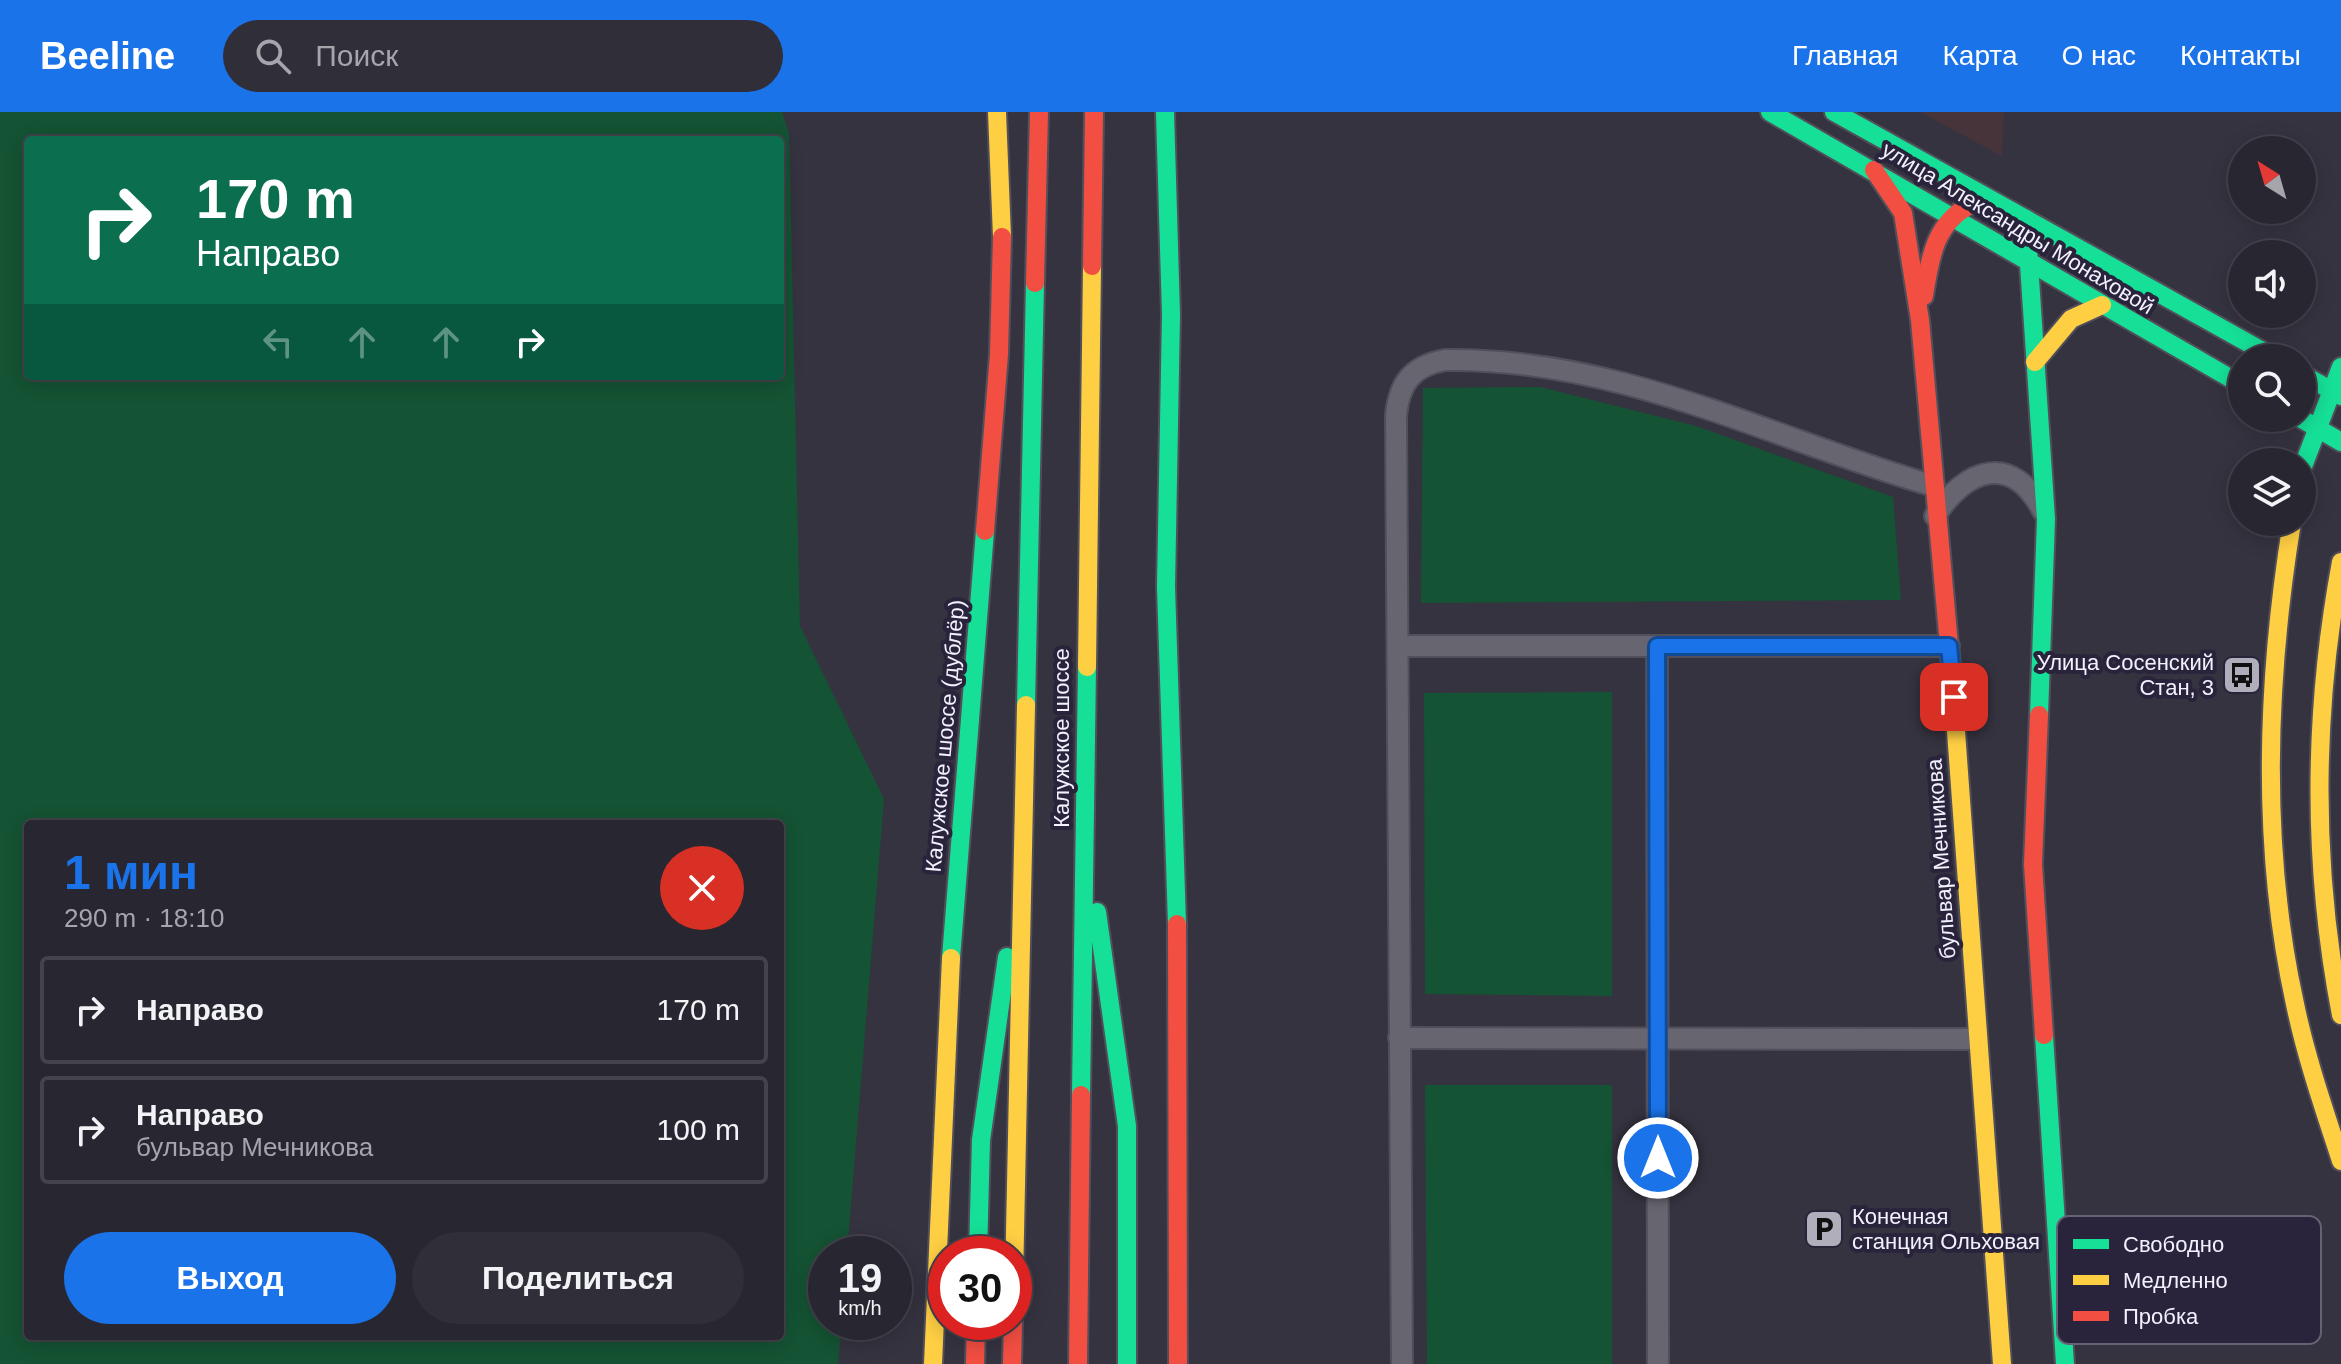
<!DOCTYPE html>
<html lang="ru">
<meta charset="utf-8">
<style>
:root{--surface:#282630;--page:#302e38;--text:#f1f3f6;--muted:#a5a5ab;--line:#44434c;--accent:#1a73e8}
body{margin:0;font-family:Arial,sans-serif;background:var(--page);color:var(--text);height:100vh;display:flex;flex-direction:column;font-size:30px;white-space:nowrap}
*{box-sizing:border-box;margin:0}
p{font-size:26px;color:var(--muted)}
.icon{flex:none;width:44px;height:44px;fill:none;stroke:currentColor;stroke-width:2;stroke-linecap:round;stroke-linejoin:round}
.map{position:relative;flex:1;overflow:hidden}
.details{position:absolute;left:24px;top:708px;width:760px;height:520px;display:flex;flex-direction:column;background:var(--surface);border-radius:8px;box-shadow:0 4px 20px #0003,0 0 0 2px var(--line)}
.details>*{flex:none}
.top-card{position:absolute;left:24px;top:24px;width:760px;height:244px;border-radius:8px;box-shadow:0 4px 20px #0003,0 0 0 2px var(--line);background:#0b6e4f;color:#fff;overflow:hidden}
.needle{width:52px;rotate:323deg}
.tools{position:absolute;left:2228px;top:24px;display:grid;gap:16px}
.tools a{display:grid;place-items:center;width:88px;height:88px;border-radius:50%;background:var(--surface);box-shadow:0 4px 20px #0003,0 0 0 2px var(--line);font-size:40px}
.speed{position:absolute;left:808px;top:1124px;display:flex;gap:16px;font-size:40px;font-weight:700;text-align:center}
.speed>*{display:grid;place-content:center;width:104px;height:104px;border-radius:50%;background:var(--surface);box-shadow:0 4px 20px #0003,0 0 0 2px var(--line);line-height:1}
.speed small{font-size:20px;font-weight:400}
.speed .limit{border:12px solid #d22;background:#fff;color:#111}
.pin{position:absolute;display:grid;place-items:center;width:68px;height:68px;color:#fff;margin:-34px;border-radius:16px;box-shadow:0 4px 12px #0006}
.me{position:absolute;width:88px;margin:-44px;rotate:0deg;stroke-linejoin:round;filter:drop-shadow(0 0 6px #0008)}
.turn{display:flex;align-items:center;gap:28px;height:168px;padding:0 40px;font-size:36px}
.turn .icon{width:104px;height:104px;stroke-width:2.5}
.turn b{display:block;font-size:56px;line-height:68px}
.lanes{display:flex;align-items:center;height:76px;padding:0 40px;background:#0003;justify-content:center;gap:40px;direction:ltr}
.lanes .off{opacity:.35}
.round{display:grid;place-items:center;flex:none;width:84px;height:84px;border-radius:42px;background:var(--page)}
.summary{display:flex;align-items:center;justify-content:space-between;height:136px;padding:0 40px}
h1{font-size:48px;font-weight:700;line-height:60px;color:var(--accent)}
.button{display:flex;gap:16px;margin-top:auto;padding:16px 40px}
.button a{flex:1;height:92px;border-radius:48px;background:var(--accent);color:#fff;font-size:32px;font-weight:700;line-height:92px;text-align:center}
.button a+a{background:var(--page);color:var(--text)}
ul{padding:0;list-style:none}
li{display:flex;align-items:center;gap:24px;height:108px;margin:0 16px 12px;padding:0 24px;border:4px solid var(--line);border-radius:8px}
li div{flex:1}
li b{display:block;font-size:30px}
li em{font-style:normal}
header{display:flex;align-items:center;gap:48px;box-sizing:border-box;height:112px;padding:0 40px;background:var(--accent);color:#fff}
header strong{font-size:38px}
nav{display:flex;gap:44px;margin-inline-start:auto;font-size:28px}
.search{width:560px;height:72px;background:var(--page);display:flex;align-items:center;gap:20px;box-sizing:border-box;padding:0 28px;border-radius:44px;color:var(--muted);font-size:30px}
.map>svg:first-child{display:block}
.commercial{fill:#46343a}
.green{fill:#145333;fill-rule:evenodd}
.lines{fill:none;stroke-linecap:round;stroke-linejoin:round}
.street-casing{stroke:#514f5a;stroke-width:24}
.fast-casing{stroke:#514f5a;stroke-width:22}
.slow-casing{stroke:#514f5a;stroke-width:22}
.jam-casing{stroke:#514f5a;stroke-width:22}
.street{stroke:#67656f;stroke-width:20}
.fast{stroke:#16e098;stroke-width:18}
.slow{stroke:#ffcf43;stroke-width:18}
.jam{stroke:#f24e42;stroke-width:18}
.route-casing{stroke:#114b97;stroke-width:20}
.route{stroke:#1a73e8;stroke-width:14}
.labels{text-anchor:middle;dominant-baseline:central;stroke-width:8;stroke-linejoin:round;paint-order:stroke}
.street-label{font-size:22px;fill:#f3f1fe;stroke:#29243b}
.poi-label{font-size:22px;fill:#f3f1fe;stroke:#29243b;text-anchor:end}
.key{fill:#29243b;stroke:#666276;stroke-width:2}
.key-label{font-size:22px;fill:#f3f1fe}
</style>
<header>
<strong>Beeline</strong>
<div class="search"><svg class="icon" aria-label="search" viewBox="0 0 24 24"><circle cx="10" cy="10" r="6"/><path d="M15 15l6 6"/></svg>Поиск</div>
<nav><a>Главная</a><a>Карта</a><a>О нас</a><a>Контакты</a></nav>
</header>
<div class="map">
<svg width="2341" height="1252" viewBox="0 0 2341 1252">
<rect width="100%" height="100%" fill="#363340"/>
<path class="commercial" d="M 1920,0 L 2004,0 L 2002,44 L 1938,10 Z"/>
<g class="green">
<path d="M 0,0 L 782,0 L 789,21 L 800,514 L 884,687 L 847,1142 L 826,1142 L 826,1210 L 842,1210 L 838,1252 L 0,1252 ZM 28,28 L 780,28 L 780,264 L 28,264 ZM 28,712 L 780,712 L 780,1224 L 28,1224 Z"/>
<path d="M 1540,275 L 1696,314 L 1893,385 L 1901,488 L 1421,491 L 1423,276 Z"/>
<path d="M 1612,580 L 1612,884 L 1425,882 L 1424,581 Z"/>
<path d="M 1425,973 L 1612,973 L 1612,1252 L 1427,1252 Z"/>
</g>
<g class="lines">
<defs>
<g id="street">
<path d="M 1935,404 C 1966,356 2012,340 2043,399"/>
<path d="M 1398,534 L 1949,534"/>
<path d="M 1657,534 L 1658,1252"/>
<path d="M 1399,926 L 1976,927"/>
<path d="M 1402,1252 L 1396,304 C 1399,271 1412,254 1445,248 C 1623,246 1769,326 1934,374"/>
</g>
<g id="fast">
<path d="M 1165,0 L 1171,203 L 1166,475 L 1177,812"/>
<path d="M 1770,0 L 2242,273"/>
<path d="M 1834,0 L 2275,246"/>
<path d="M 2026,107 L 2046,407 L 2039,603"/>
<path d="M 2302,262 L 2341,284"/>
<path d="M 2300,306 L 2341,330"/>
<path d="M 2302,357 L 2341,255"/>
<path d="M 1026,593 L 1035,171"/>
<path d="M 1097,800 L 1127,1014 L 1127,1252"/>
<path d="M 951,846 L 985,419"/>
<path d="M 2044,923 L 2065,1252"/>
<path d="M 1081,983 L 1087,555"/>
<path d="M 978,1142 L 981,1028 L 1007,845"/>
</g>
<g id="slow">
<path d="M 997,0 L 1002,125"/>
<path d="M 2035,250 L 2071,207 L 2102,193"/>
<path d="M 2292,410 C 2266,570 2260,733 2295,892 C 2306,945 2324,997 2341,1049"/>
<path d="M 2341,450 C 2313,600 2312,753 2341,903"/>
<path d="M 1087,555 L 1092,154"/>
<path d="M 1953,578 L 2002,1252"/>
<path d="M 1014,1169 L 1026,593"/>
<path d="M 933,1252 L 951,846"/>
</g>
<g id="jam">
<path d="M 1874,58 L 1903,101 L 1920,208 L 1953,578"/>
<path d="M 1092,154 L 1094,0"/>
<path d="M 1035,171 L 1039,0"/>
<path d="M 1924,184 C 1930,147 1934,112 1970,93"/>
<path d="M 985,419 L 999,242 L 1002,125"/>
<path d="M 2039,603 L 2033,752 L 2044,923"/>
<path d="M 1177,812 L 1178,1252"/>
<path d="M 975,1252 L 976,1210"/>
<path d="M 1012,1252 L 1013,1210"/>
<path d="M 1078,1252 L 1081,983"/>
</g>
</defs>
<use href="#street" class="street-casing"/>
<use href="#fast" class="fast-casing"/>
<use href="#slow" class="slow-casing"/>
<use href="#jam" class="jam-casing"/>
<use href="#street" class="street"/>
<use href="#fast" class="fast"/>
<use href="#slow" class="slow"/>
<use href="#jam" class="jam"/>
</g>
<g class="lines">
<defs>
<path id="route" d="M 1658,1046 L 1657,534 L 1949,534 L 1954,585"/>
</defs>
<use href="#route" class="route-casing"/>
<use href="#route" class="route"/>
</g>
<defs>
<symbol id="bus-square" viewBox="-11 -11 22 22"><rect x="-9" y="-9" width="18" height="18" rx="4" fill="#b1aebc" stroke="#29243b"/><path d="M-5-6H5V4H4V6H2V4H-2V6H-4V4H-5ZM-3.5-4V0h7V-4ZM-3.5 1.2v1.5H-2V1.2ZM2 1.2v1.5H3.5V1.2Z" fill="#111"/></symbol>
<symbol id="parking-square" viewBox="-11 -11 22 22"><rect x="-9" y="-9" width="18" height="18" rx="4" fill="#b1aebc" stroke="#29243b"/><path d="M-3.5-5.5H1a3.5 3.5 0 0 1 0 7H-1V5.5H-3.5ZM-1-3.4V-.6H.8a1.4 1.4 0 0 0 0-2.8Z" fill="#111"/></symbol>
</defs>
<g fill-rule="evenodd">
<use href="#bus-square" x="2220" y="541" width="44" height="44"/>
<use href="#parking-square" x="1802" y="1095" width="44" height="44"/>
</g>
<g class="labels">
<g class="street-label">
<text transform="translate(2018 116) rotate(31)">улица Александры Монаховой</text>
<text transform="translate(945 624) rotate(-85)">Калужское шоссе (дублёр)</text>
<text transform="translate(1061 626) rotate(-90)">Калужское шоссе</text>
<text transform="translate(1941 747) rotate(-94)">бульвар Мечникова</text>
</g>
<g class="poi-label">
<text x="2214" y="550">Улица Сосенский<tspan x="2214" dy="25">Стан, 3</tspan></text>
<text x="1852" y="1104" text-anchor="start">Конечная<tspan x="1852" dy="25">станция Ольховая</tspan></text>
</g>
</g>
<rect x="2057" y="1104" width="264" height="128" rx="12" class="key"/>
<rect x="2073" y="1127" width="36" height="10" fill="#16e098"/>
<rect x="2073" y="1163" width="36" height="10" fill="#ffcf43"/>
<rect x="2073" y="1199" width="36" height="10" fill="#f24e42"/>
<g class="key-label">
<text x="2123" y="1140">Свободно</text>
<text x="2123" y="1176">Медленно</text>
<text x="2123" y="1212">Пробка</text>
</g>
</svg>
<div class="tools">
<a><svg class="needle" viewBox="-14 -14 28 28"><path d="M0-13l5 13h-10z" fill="#e53935"/><path d="M0 13l5-13h-10z" fill="#a5a5ab"/></svg></a>
<a><svg class="icon" aria-label="sound" viewBox="0 0 24 24"><path d="M4 9h4l5-4v14l-5-4H4zM17 9q2 3 0 6"/></svg></a>
<a><svg class="icon" aria-label="search" viewBox="0 0 24 24"><circle cx="10" cy="10" r="6"/><path d="M15 15l6 6"/></svg></a>
<a><svg class="icon" aria-label="layers" viewBox="0 0 24 24"><path d="M12 4l9 5-9 5-9-5zM3 14l9 5 9-5"/></svg></a>
</div>
<div class="speed"><div>19<small>km/h</small></div><div class="limit">30</div></div>
<div class="pin" style="left:1954px;top:585px;background:#d93025"><svg class="icon" aria-label="arrive" viewBox="0 0 24 24"><path d="M6 21V4h12l-3 4 3 4H6"/></svg></div>
<svg class="me" style="left:1658px;top:1046px" viewBox="-20 -20 40 40"><circle r="17" fill="#1a73e8" stroke="#fff" stroke-width="3"/><path d="M0-11L8 9 0 5-8 9z" fill="#fff"/></svg>
<div class="top-card">
<div class="turn"><svg class="icon" aria-label="right" viewBox="0 0 24 24"><path d="M7 20v-9h11M14 6l5 5-5 5"/></svg><div><b>170 m</b>Направо</div></div>
<div class="lanes"><svg class="icon off" aria-label="left" viewBox="0 0 24 24"><path d="M17 20v-9H6M10 6l-5 5 5 5"/></svg><svg class="icon off" aria-label="ahead" viewBox="0 0 24 24"><path d="M12 20V5M6 11l6-6 6 6"/></svg><svg class="icon off" aria-label="ahead" viewBox="0 0 24 24"><path d="M12 20V5M6 11l6-6 6 6"/></svg><svg class="icon" aria-label="right" viewBox="0 0 24 24"><path d="M7 20v-9h11M14 6l5 5-5 5"/></svg></div>
</div>
<section class="details">
<div class="summary"><div><h1>1 мин</h1><p>290 m · 18:10</p></div><a class="round" style="background:#d93025;color:#fff"><svg class="icon" aria-label="close" viewBox="0 0 24 24"><path d="M6 6l12 12M18 6L6 18"/></svg></a></div>
<ul>
<li><svg class="icon" aria-label="right" viewBox="0 0 24 24"><path d="M7 20v-9h11M14 6l5 5-5 5"/></svg><div><b>Направо</b></div><em>170 m</em></li>
<li><svg class="icon" aria-label="right" viewBox="0 0 24 24"><path d="M7 20v-9h11M14 6l5 5-5 5"/></svg><div><b>Направо</b><p>бульвар Мечникова</p></div><em>100 m</em></li>
</ul>
<div class="button"><a>Выход</a><a>Поделиться</a></div>
</section>
</div>
